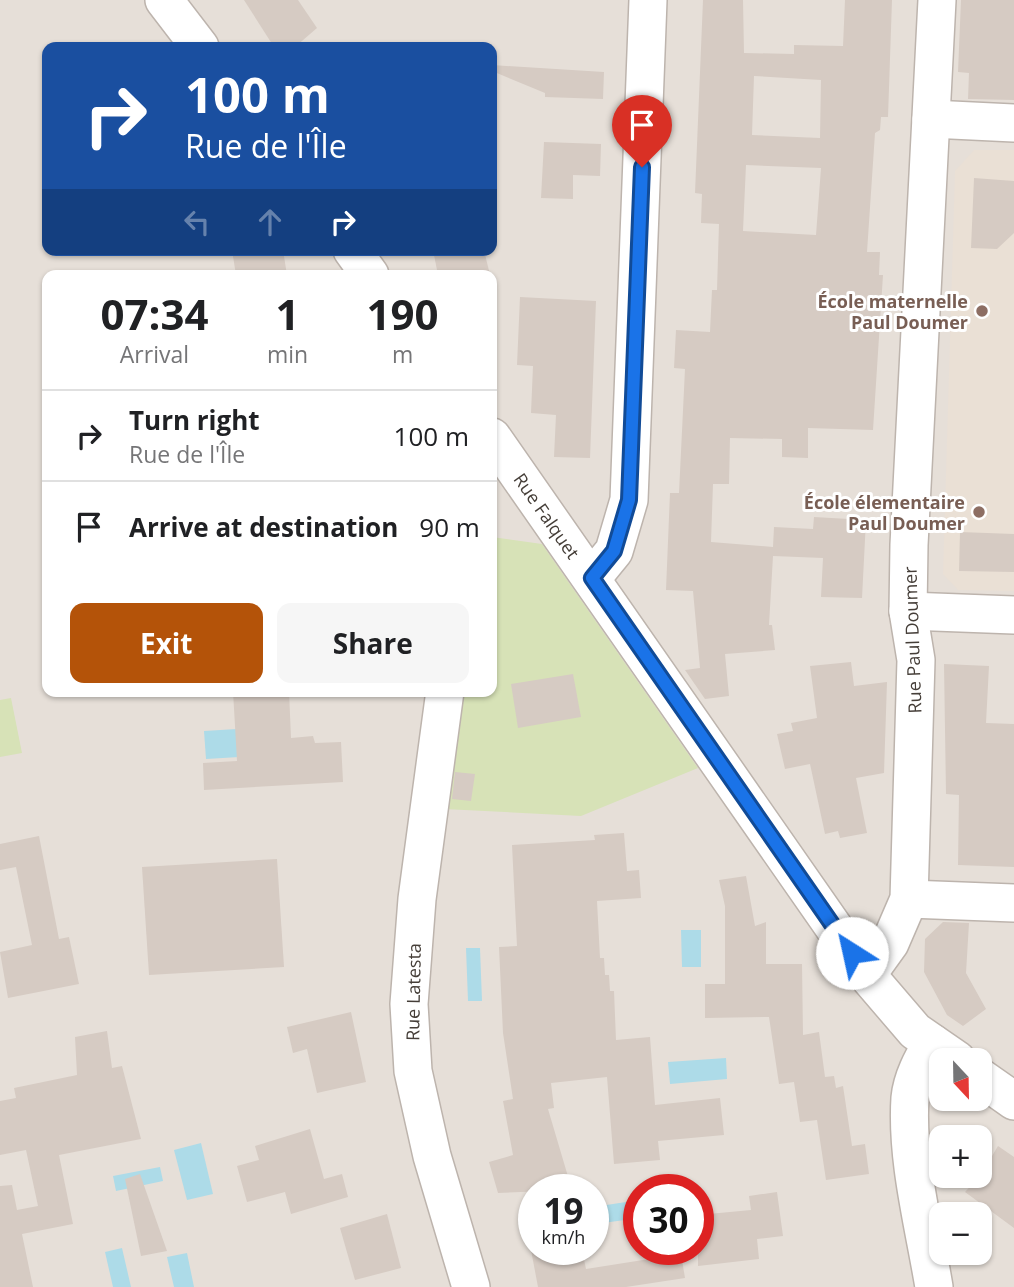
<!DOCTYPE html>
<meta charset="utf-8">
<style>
:root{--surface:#fff;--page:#f6f6f6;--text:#202124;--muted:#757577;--line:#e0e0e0;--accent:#b45309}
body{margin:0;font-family:"Open Sans",sans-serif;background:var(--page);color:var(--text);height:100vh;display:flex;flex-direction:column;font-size:26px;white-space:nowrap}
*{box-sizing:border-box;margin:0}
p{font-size:23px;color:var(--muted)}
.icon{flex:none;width:38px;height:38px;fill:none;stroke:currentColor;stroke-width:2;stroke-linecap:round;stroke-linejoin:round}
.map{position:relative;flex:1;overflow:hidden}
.panel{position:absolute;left:42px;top:270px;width:455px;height:427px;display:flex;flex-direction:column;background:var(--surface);border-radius:14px;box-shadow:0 2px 5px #0004}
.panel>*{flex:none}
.hud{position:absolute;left:42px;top:42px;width:455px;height:214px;border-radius:14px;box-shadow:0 2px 5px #0004;background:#1a4fa0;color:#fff;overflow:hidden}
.needle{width:46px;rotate:158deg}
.buttons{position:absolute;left:929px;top:1048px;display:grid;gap:14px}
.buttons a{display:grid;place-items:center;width:63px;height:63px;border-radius:14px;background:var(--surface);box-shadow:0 2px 5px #0004;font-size:35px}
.speed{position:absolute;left:518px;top:1174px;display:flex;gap:14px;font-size:35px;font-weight:700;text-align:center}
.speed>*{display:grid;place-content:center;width:91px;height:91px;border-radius:50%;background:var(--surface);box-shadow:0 2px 5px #0004;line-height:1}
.speed small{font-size:18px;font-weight:400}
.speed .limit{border:10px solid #d22;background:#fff;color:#111}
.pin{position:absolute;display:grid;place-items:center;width:60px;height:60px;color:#fff;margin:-72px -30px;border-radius:50% 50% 50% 0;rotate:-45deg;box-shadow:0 0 7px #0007}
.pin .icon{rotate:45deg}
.me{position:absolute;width:77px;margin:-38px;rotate:325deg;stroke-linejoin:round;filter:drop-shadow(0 0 5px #0008)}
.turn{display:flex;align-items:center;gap:24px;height:147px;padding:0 28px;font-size:32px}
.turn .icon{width:91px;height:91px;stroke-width:2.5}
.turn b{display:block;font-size:49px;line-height:60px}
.lanes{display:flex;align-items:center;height:66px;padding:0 28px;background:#0003;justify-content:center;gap:35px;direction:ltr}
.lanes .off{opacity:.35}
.eta{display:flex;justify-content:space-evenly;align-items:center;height:119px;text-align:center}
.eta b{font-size:42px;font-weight:700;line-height:49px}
.action{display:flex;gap:14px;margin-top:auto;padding:14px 28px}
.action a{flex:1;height:80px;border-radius:14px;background:var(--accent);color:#fff;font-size:28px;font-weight:700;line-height:80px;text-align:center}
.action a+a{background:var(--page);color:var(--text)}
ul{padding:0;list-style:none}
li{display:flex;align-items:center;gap:21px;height:91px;padding:0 28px;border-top:2px solid var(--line)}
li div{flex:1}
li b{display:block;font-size:26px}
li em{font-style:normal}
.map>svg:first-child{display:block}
.residential{fill:#e6dfd8;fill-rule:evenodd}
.education{fill:#eae0d5}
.green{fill:#d7e2b7}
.water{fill:#addbe8}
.building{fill:#d6cbc3;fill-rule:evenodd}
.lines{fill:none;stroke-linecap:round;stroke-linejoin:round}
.minor-casing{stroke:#bdb4ad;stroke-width:40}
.minor{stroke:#fff;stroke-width:37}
.route-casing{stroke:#114b97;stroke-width:18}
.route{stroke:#1a73e8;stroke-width:12}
.education-dot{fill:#8d6e63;stroke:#fff;stroke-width:2.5}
.labels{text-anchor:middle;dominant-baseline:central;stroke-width:6;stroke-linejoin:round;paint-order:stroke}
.education-label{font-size:18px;font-weight:bold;fill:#785e54;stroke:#fff;text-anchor:end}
.street-label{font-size:18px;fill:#453e38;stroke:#fff}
</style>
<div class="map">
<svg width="1014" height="1287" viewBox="0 0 1014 1287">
<rect width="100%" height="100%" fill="#f3eee9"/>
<path class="residential" d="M 0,0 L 1014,0 L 1014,1287 L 0,1287 ZM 47,47 L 492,47 L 492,250 L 47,250 ZM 47,275 L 492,275 L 492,691 L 47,691 ZM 942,1060 L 980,1060 L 980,1099 L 942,1099 ZM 942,1138 L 980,1138 L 980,1176 L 942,1176 ZM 534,1190 L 593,1190 L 593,1250 L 534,1250 ZM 639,1190 L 698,1190 L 698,1250 L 639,1250 ZM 942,1214 L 980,1214 L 980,1253 L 942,1253 Z"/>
<path class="education" d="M 974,150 L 1014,150 L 1014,591 L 958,590 L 943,574 L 955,171 Z"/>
<g class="green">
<path d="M 492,537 L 542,544 L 698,768 L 581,816 L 444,809 L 461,691 L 492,691 Z"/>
<path d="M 11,698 L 22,753 L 0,757 L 0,700 Z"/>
</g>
<g class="water">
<path d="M 237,729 L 239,757 L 206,759 L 204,731 Z"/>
<path d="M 681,930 L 701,930 L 701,967 L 682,967 Z"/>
<path d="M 466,948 L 480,948 L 482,1001 L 468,1001 Z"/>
<path d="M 726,1058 L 727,1079 L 670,1084 L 668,1062 Z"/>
<path d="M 201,1143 L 213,1194 L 187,1200 L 174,1150 Z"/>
<path d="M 160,1167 L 163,1181 L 116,1191 L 113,1176 Z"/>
<path d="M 639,1200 L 639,1218 L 603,1223 L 600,1206 Z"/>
<path d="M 122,1248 L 131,1287 L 113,1287 L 105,1252 Z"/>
<path d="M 187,1253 L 194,1287 L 174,1287 L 167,1257 Z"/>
</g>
<g class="building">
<path d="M 244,0 L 298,0 L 317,28 L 295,47 L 274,47 Z"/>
<path d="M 703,0 L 743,0 L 744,53 L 794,54 L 794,45 L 843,46 L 845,0 L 892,0 L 888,117 L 881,117 L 880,130 L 875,133 L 867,252 L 880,252 L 879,275 L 883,275 L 873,430 L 808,428 L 808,458 L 782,457 L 782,439 L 730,438 L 729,484 L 713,484 L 711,542 L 773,547 L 774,527 L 813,529 L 814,517 L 866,520 L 862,598 L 821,597 L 823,558 L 773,556 L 769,625 L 772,625 L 775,650 L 725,654 L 729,696 L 705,699 L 685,670 L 700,668 L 693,591 L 666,590 L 670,493 L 679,493 L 685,369 L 674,368 L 676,330 L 710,332 L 712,290 L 717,290 L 719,224 L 701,223 L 702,194 L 695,193 ZM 754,76 L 821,80 L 820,138 L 752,135 ZM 746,165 L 821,168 L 816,235 L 743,231 Z"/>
<path d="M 961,0 L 1014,0 L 1014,100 L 968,99 L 969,73 L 958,72 Z"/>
<path d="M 492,65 L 604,72 L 603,99 L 545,97 L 545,93 L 492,71 Z"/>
<path d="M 544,142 L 601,144 L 600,176 L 573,175 L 573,199 L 541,198 Z"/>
<path d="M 974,178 L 1014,181 L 1014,233 L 997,249 L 971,248 Z"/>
<path d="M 232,250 L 283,250 L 287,275 L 236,275 Z"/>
<path d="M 433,250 L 484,250 L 490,275 L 438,275 Z"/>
<path d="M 520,297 L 596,301 L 590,458 L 554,457 L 556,415 L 531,413 L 533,366 L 517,365 Z"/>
<path d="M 960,532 L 1014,534 L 1014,572 L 959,571 Z"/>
<path d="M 851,662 L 854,686 L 887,682 L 884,773 L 856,778 L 867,833 L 840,838 L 838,831 L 825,834 L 810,764 L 785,769 L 777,734 L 793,731 L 791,723 L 817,718 L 810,666 Z"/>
<path d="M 944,664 L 989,666 L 986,723 L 1014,724 L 1014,867 L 958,865 L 959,795 L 946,794 Z"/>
<path d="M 573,674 L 581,717 L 518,728 L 511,684 Z"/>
<path d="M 233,691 L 289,691 L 291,738 L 313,736 L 315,743 L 341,742 L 343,782 L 204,790 L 203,763 L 237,761 Z"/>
<path d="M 455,772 L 475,774 L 471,801 L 452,799 Z"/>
<path d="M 624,833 L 627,871 L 639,870 L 641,898 L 597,901 L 600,958 L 604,958 L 605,975 L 609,975 L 610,991 L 614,991 L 616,1040 L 650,1037 L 655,1105 L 720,1098 L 724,1135 L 658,1141 L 660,1160 L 614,1164 L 607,1077 L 551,1083 L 554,1108 L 548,1109 L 572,1190 L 498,1193 L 489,1162 L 513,1155 L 503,1101 L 513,1099 L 503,1033 L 499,947 L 517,946 L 512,845 L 595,840 L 594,835 Z"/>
<path d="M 39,836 L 59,939 L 69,937 L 79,984 L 8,998 L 0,952 L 32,945 L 16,867 L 0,870 L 0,844 Z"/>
<path d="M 277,859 L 284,967 L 149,975 L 142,867 Z"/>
<path d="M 746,876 L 755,926 L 766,922 L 766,964 L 802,964 L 803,1035 L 819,1032 L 825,1077 L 834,1076 L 836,1088 L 843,1086 L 852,1146 L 865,1144 L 869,1174 L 826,1180 L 817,1120 L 800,1122 L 794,1082 L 779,1084 L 769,1017 L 705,1018 L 705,984 L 725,984 L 725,906 L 719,880 Z"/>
<path d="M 943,922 L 969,923 L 966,973 L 986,1009 L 963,1026 L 947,1015 L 924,972 L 925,939 Z"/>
<path d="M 351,1012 L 366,1082 L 317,1093 L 307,1049 L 293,1053 L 287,1027 Z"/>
<path d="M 107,1031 L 112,1068 L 122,1066 L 141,1139 L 59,1155 L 73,1224 L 22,1234 L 33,1287 L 0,1287 L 0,1186 L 12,1185 L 17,1210 L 38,1206 L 26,1150 L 0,1155 L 0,1101 L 16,1098 L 14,1088 L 77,1075 L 75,1037 Z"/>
<path d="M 310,1129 L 324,1179 L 342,1174 L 348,1197 L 291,1214 L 285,1192 L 247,1202 L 237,1166 L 259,1160 L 255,1146 Z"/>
<path d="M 998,1146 L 1014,1157 L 1014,1228 L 965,1192 L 980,1176 Z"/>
<path d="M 140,1174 L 167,1251 L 141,1256 L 125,1179 Z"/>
<path d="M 777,1192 L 783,1236 L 757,1239 L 759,1259 L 698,1266 L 698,1215 L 751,1210 L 749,1196 Z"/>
<path d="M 387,1214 L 401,1268 L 355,1280 L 340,1228 Z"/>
<path d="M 531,1250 L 582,1250 L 586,1269 L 681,1254 L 685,1278 L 626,1287 L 538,1287 Z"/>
</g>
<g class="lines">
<defs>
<g id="minor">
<path d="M 164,0 L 200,47"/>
<path d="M 931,119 L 1014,123"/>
<path d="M 352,250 L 370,275"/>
<path id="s1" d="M 492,437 L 867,975 L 915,1031 L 957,1060"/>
<path d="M 592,578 L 614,551 L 629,500 L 648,0"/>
<path d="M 908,611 L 1014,615"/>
<path d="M 445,691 L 417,899 L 409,1004 L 413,1071 L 432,1156 L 471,1287"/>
<path d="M 909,899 L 1014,903"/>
<path d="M 867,975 L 890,943 L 909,899 L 916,660 L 908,611 L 909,545 L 937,0"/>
<path d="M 932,1043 C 922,1060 912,1078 910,1098 C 906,1160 924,1226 934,1287"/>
<path d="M 980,1077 L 1014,1101"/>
</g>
</defs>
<use href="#minor" class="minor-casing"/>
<use href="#minor" class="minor"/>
</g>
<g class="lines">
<defs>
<path id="route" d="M 642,167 L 629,500 L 614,551 L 592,578 L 852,953"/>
</defs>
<use href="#route" class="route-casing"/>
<use href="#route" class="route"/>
</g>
<g class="education-dot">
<circle cx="982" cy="311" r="7"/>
<circle cx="979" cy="512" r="7"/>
</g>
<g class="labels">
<g class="education-label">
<text x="968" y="301">École maternelle<tspan x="968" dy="21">Paul Doumer</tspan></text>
<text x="965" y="502">École élementaire<tspan x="965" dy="21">Paul Doumer</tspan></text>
</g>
<g class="street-label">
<text stroke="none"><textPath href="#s1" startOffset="96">Rue Falquet</textPath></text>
<text transform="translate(912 640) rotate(-92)">Rue Paul Doumer</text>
<text transform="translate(413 992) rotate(-89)">Rue Latesta</text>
</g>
</g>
</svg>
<div class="buttons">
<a><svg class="needle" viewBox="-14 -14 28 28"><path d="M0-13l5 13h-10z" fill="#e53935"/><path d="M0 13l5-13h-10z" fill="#757577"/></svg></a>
<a>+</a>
<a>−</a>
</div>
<div class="speed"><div>19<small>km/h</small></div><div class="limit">30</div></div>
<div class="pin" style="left:642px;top:167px;background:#d93025"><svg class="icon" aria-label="arrive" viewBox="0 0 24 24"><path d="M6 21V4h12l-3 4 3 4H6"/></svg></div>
<svg class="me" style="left:852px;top:953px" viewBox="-20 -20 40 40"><circle r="19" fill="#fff"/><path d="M0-13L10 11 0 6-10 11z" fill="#1a73e8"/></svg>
<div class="hud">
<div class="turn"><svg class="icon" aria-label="right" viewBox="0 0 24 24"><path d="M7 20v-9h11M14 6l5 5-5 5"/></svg><div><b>100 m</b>Rue de l'Île</div></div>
<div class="lanes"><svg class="icon off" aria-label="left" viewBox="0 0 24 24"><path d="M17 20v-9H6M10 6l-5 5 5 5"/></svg><svg class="icon off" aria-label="ahead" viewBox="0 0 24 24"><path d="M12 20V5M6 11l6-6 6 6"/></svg><svg class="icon" aria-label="right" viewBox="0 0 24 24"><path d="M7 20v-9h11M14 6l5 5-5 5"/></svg></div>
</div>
<section class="panel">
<div class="eta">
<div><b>07:34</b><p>Arrival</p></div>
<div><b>1</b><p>min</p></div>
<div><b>190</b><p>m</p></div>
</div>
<ul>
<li><svg class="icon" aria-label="right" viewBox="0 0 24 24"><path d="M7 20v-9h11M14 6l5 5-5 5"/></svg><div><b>Turn right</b><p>Rue de l'Île</p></div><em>100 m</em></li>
<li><svg class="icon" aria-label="arrive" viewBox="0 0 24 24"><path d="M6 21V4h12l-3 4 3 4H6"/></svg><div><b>Arrive at destination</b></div><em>90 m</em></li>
</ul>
<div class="action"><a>Exit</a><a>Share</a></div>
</section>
</div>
